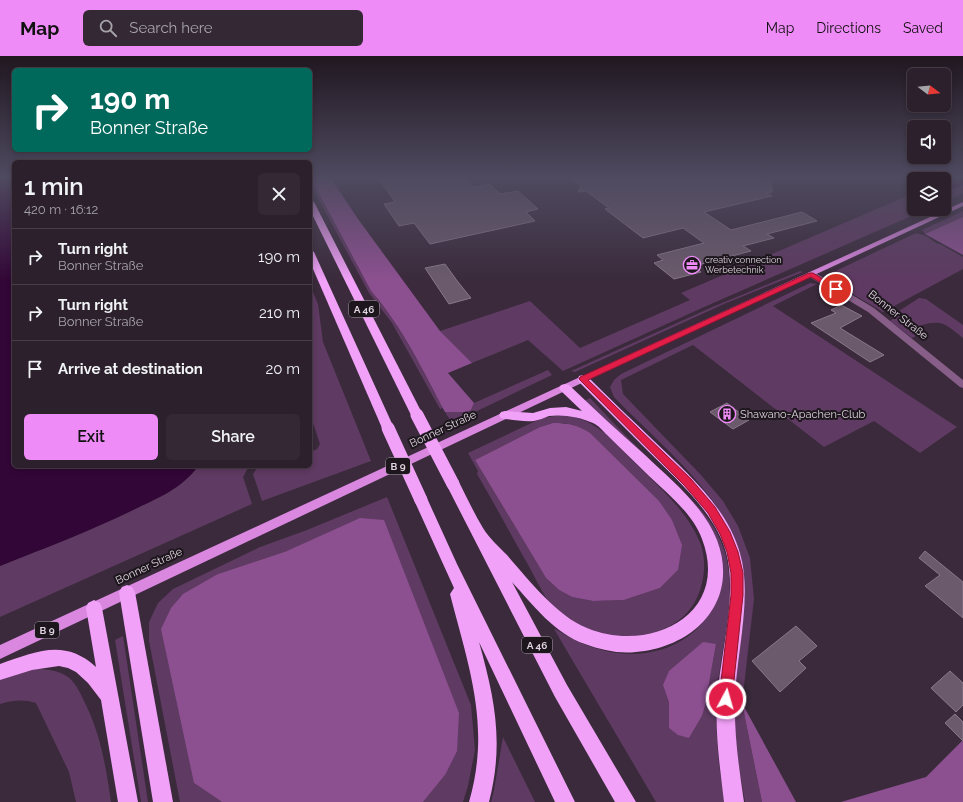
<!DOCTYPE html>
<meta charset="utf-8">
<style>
:root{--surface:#2c202c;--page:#342834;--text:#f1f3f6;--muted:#a6a3a9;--line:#483e48;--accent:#ef8bf7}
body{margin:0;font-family:Raleway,sans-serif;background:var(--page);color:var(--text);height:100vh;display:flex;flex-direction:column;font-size:15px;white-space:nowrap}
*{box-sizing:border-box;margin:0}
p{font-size:13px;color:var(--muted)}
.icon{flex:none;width:22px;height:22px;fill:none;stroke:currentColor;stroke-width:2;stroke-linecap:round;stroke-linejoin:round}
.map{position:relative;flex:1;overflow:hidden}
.side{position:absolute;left:12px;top:104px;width:300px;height:308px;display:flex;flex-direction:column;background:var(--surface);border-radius:6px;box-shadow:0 2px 6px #0003,0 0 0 1px var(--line)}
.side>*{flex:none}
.top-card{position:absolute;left:12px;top:12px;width:300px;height:84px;border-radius:6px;box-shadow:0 2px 6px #0003,0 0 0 1px var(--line);background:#00695c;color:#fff;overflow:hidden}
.needle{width:26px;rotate:106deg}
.fabs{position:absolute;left:907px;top:12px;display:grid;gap:8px}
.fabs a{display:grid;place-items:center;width:44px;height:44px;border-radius:6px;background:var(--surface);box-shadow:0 2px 6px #0003,0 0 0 1px var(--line);font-size:20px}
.pin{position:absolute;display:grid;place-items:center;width:34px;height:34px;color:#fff;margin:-17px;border:2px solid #fff;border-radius:50%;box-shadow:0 1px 4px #0007}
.me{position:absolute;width:44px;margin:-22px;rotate:6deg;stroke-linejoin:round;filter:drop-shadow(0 0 3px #0008)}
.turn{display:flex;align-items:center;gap:14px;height:84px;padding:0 12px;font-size:18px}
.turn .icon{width:52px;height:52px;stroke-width:2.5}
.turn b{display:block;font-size:28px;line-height:34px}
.round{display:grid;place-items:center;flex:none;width:42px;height:42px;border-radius:6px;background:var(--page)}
.summary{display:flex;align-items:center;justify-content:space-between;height:68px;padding:0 12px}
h1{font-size:24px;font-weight:600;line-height:30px}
.action{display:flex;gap:8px;margin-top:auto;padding:8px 12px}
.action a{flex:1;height:46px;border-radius:6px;background:var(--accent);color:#111;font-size:16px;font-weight:600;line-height:46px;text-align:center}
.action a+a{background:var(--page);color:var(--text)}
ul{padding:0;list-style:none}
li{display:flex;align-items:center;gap:12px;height:56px;padding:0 12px;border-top:1px solid var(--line)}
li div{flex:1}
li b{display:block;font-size:15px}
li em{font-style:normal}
header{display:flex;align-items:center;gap:24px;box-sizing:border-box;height:56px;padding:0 20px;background:var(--accent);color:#111}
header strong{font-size:19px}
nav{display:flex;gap:22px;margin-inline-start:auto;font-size:14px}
.search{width:280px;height:36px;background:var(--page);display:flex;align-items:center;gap:10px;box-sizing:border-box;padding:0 14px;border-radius:6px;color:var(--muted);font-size:15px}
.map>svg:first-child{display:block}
.green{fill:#5f3a62;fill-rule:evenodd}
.forest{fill:#8c5090}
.water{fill:#320636}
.building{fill:#6b5a6c;stroke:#89778a}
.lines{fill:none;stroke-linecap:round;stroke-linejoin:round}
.minor{fill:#865e88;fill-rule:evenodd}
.major{fill:#da87e0;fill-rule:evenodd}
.highway{fill:#f1a1f7;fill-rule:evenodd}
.highway-bridge{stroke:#f1a1f7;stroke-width:13}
.route{fill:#e11d48;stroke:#92132f}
.labels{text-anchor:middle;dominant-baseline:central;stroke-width:4;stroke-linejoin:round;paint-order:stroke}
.far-poi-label{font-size:9px;fill:#dfd4df;stroke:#1d161d;text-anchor:start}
.shield{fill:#1d161d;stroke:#a59ba5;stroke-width:1}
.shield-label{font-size:10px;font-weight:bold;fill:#dfd4df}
.street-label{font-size:11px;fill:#dfd4df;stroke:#1d161d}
.poi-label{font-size:11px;fill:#dfd4df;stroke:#1d161d;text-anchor:start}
</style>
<header>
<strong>Map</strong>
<div class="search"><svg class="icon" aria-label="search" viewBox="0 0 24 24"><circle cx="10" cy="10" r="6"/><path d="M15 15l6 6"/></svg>Search here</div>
<nav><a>Map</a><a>Directions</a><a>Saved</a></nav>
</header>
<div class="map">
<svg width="963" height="746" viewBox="0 0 963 746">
<rect width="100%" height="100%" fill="#3a2a3b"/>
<g class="green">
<path d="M 952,121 L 963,121 L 963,137 L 944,146 L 944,124 Z"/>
<path d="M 310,122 L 371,235 C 401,269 421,312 443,352 L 440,353 L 392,267 L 369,237 L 310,127 Z"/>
<path d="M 914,137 L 914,153 L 927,153 L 702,252 L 563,315 L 528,284 L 472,307 L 440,275 L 530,245 L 580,292 L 690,244 L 681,237 Z"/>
<path d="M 963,155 L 963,161 L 925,178 L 922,174 Z"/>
<path d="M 916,177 L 926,180 L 936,187 L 942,189 L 963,201 L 963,213 L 883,256 L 827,223 L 827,219 Z"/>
<path d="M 800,215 L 803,216 L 724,248 L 575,316 L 571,315 L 710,252 Z"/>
<path d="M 810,227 L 817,228 L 773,250 L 957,371 L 920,397 L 874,365 L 824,391 L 693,289 L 621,324 L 623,338 L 701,419 L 723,445 L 738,470 L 750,502 L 754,543 L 742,647 L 762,746 L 745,746 C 739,713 733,678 734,644 C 736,588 759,530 732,477 C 705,422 655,384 614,341 L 610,331 L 614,324 L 621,318 Z"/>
<path d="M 310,229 L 318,248 L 323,286 L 371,405 L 262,445 L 253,418 L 257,412 L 262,410 L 310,410 L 310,396 L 317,393 L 320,388 L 310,358 Z"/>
<path d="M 919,242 L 926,243 L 963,269 L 963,282 C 947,270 944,263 922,269 L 918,279 L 912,282 L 890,265 L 898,259 L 896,257 Z"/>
<path d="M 548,314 L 552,319 L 452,367 L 445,356 L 466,356 L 471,354 L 474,347 Z"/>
<path d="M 590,342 C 614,368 639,393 664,418 C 684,437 706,454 718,479 C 743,528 721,586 717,637 C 715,674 718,710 725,746 L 656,746 L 554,573 C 559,574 564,579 569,581 C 578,586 586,589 595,592 C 639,607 691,594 713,551 L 713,481 L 584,345 ZM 716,588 L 705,650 L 702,660 L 689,682 L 669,672 L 669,646 Z"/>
<path d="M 561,359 C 595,361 613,385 635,407 C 660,432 688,455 701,489 C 705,501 705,515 702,527 C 692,573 644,586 603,578 C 590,576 577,568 566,560 C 561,556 555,553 551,549 C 542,537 535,521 527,507 C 510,477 494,447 477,418 L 478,415 L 468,397 L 542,362 ZM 553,367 L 566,367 L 678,514 L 660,532 L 624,544 L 593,545 L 572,541 L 559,534 L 546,522 L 475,404 L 540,371 Z"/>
<path d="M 198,410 L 249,410 L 243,421 L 252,448 L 0,561 L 0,510 C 45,492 90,475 133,454 C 156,443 183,432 198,410 Z"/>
<path d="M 387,441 L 471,649 L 475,694 L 468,730 L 463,746 L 423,746 L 445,719 L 287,495 L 218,518 L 194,727 L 222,746 L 180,746 L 149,585 L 149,566 L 158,547 L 173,533 L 260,491 L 307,474 Z"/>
<path d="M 123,580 L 148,746 L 141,746 L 115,584 Z"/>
<path d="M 35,613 C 47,613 58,614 68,621 C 77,628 81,639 86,649 C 101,680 106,712 111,746 L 76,746 L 69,716 L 36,647 C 23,643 13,644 0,648 L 0,623 L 17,617 Z"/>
<path d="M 503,681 L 535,746 L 491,746 L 494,734 Z"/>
</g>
<g class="forest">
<path d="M 310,121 L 330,121 L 358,163 L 440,275 L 472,307 L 448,317 L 474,347 L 471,354 L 466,356 L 445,356 C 423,315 402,270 371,235 Z"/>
<path d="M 963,161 L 963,199 L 925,178 Z"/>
<path d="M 553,367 C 568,367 577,369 590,377 L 659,445 L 672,464 L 682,489 L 678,514 L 660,532 L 624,544 L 593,545 L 572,541 L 559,534 L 546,522 L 475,404 L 540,371 Z"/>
<path d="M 360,462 L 384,464 L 459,657 L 457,695 L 445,719 L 423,746 L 222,746 L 194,727 L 161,573 L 171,552 L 183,538 L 218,518 L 287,495 Z"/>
<path d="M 703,586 L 716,588 L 705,650 L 702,660 L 689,682 L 678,679 L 669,672 L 669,646 L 663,629 L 669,615 Z"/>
<path d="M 742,647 L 796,746 L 762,746 Z"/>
<path d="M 963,684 L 963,746 L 841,746 L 926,721 Z"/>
</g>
<g class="water">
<path d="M 0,121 L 14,121 L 14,410 L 198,410 C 183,432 156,443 133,454 C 90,475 45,492 0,510 Z"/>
<path d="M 963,121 L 963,129 L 944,136 L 944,128 Z"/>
</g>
<g class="building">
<path d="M 378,121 L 464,121 L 474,131 L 490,128 L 500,138 L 518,135 L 538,153 L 526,156 L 535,165 L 430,188 L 414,167 L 399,170 L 384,148 L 395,146 Z"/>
<path d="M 569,121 L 771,121 L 772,136 L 766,137 L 772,140 L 704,156 L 731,174 L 802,156 L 817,165 L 767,178 L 774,182 L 743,190 L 751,195 L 694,210 L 701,216 L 674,223 L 654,207 L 663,204 L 657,199 L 704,187 L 683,172 L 643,182 L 605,153 L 609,152 L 586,135 L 578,136 L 581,130 Z"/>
<path d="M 445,208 L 458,226 L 471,242 L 449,248 L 425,212 Z"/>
<path d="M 841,249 L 862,260 L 840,272 L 884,299 L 870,306 L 811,267 L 836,257 L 831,254 Z"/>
<path d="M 727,347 L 749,364 L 733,373 L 710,356 Z"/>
<path d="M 925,495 L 963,526 L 963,562 L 925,530 L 940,519 L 919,502 Z"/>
<path d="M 796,570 L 817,590 L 799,605 L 806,612 L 780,636 L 752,605 Z"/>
<path d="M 950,615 L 963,627 L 963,649 L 956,656 L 931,632 Z"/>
<path d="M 955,658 L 963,666 L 963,685 L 945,667 Z"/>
</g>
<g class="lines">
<path class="minor" d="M 808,216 L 814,216 L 874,252 L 963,324 L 963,332 L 960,331 L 868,256 L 808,220 Z"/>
<path class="major" d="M 963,146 L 963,150 L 586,325 L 0,603 L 0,589 L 580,321 Z"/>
<g class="highway">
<path d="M 310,144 L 314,146 L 423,359 L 421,362 L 417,363 L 413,362 L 411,359 L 310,154 Z"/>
<path d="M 310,193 L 314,196 L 394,372 L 392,375 L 388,376 L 384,375 L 382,372 L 310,206 Z"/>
<path d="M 583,319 L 587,320 C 609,342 632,364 654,385 C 687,417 727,451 740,497 C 753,541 736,598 735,644 C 734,678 739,712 744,746 L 724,746 C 720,712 715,678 717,644 C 720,598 738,541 726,496 C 715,456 674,421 645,392 C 623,370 601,348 579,326 L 578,323 L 579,320 Z"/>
<path d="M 565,328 L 569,329 C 594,353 619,376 645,399 C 671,424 703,449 717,484 C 740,545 695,591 636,596 C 619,598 601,594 585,588 C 555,578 533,549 512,526 L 567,629 L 636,746 L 615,746 L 555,641 L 446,428 L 448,424 L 453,423 L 458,424 C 466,440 474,457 483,472 C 489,482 499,491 507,499 C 528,523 557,560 587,572 C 649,598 731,559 702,483 C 693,458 668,438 649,420 C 635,406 621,393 607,379 C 603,375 598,369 593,367 C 580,361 563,358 549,360 C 544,362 539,364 534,365 C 525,366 514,364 505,363 L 501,362 L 499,359 L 501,356 L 505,355 L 533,357 L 550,352 L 566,351 L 582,355 L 561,335 L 559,332 L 561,329 Z"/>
<path d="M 421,438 L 426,440 L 457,508 L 575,746 L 555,746 L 479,586 C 495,643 504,688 489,746 L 469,746 C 491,670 469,612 450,538 L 454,532 L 414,444 L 416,440 Z"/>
<path d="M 127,529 L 132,531 L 135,536 L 173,746 L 153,746 L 119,536 L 122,531 Z"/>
<path d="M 94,544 L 100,547 L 102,552 L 138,746 L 118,746 L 101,644 L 88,627 L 76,616 L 68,612 L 59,610 L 32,614 L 0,624 L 0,608 C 36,596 64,582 96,611 L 86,552 L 88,547 Z"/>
</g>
<g class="highway-bridge">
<path d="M 417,359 L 453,428"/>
<path d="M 388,372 L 421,444"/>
</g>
</g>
<linearGradient id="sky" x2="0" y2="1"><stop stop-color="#201720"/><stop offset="0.54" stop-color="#4f4a60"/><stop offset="1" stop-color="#4f4a60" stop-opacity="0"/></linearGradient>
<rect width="963" height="225" fill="url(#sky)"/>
<path class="route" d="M 809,217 L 813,217 L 839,233 L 833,234 L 811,221 L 588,324 L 691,423 L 715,451 L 730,476 L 738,496 L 743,517 L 743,539 L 732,643 L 730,648 L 726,650 L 721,648 L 719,643 L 731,539 L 731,517 L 727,496 L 720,478 L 708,457 L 684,429 L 579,323 L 580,321 Z"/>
<defs>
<symbol id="office-ring" viewBox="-11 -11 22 22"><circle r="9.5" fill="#1d161d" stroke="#ef8bf7" stroke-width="1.5"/><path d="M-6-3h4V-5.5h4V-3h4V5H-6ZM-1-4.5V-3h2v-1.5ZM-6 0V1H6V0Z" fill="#ef8bf7"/></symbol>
<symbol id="building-ring" viewBox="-11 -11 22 22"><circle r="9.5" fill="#1d161d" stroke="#ef8bf7" stroke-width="1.5"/><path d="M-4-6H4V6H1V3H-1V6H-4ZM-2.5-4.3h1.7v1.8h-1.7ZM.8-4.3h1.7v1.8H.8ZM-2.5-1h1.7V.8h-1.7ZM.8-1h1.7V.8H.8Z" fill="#ef8bf7"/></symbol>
</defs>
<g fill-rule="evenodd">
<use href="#office-ring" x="682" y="199" width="20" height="20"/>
<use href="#building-ring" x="717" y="348" width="20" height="20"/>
</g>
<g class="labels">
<g class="far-poi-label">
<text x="705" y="204">creativ connection<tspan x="705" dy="10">Werbetechnik</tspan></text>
</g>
<g class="shield">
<rect x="349" y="245" width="30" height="16" rx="3"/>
<rect x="386" y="402" width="24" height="16" rx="3"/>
<rect x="35" y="566" width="24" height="16" rx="3"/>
<rect x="522" y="581" width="30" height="16" rx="3"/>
</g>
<g class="shield-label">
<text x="364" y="253">A 46</text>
<text x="398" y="410">B 9</text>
<text x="47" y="574">B 9</text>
<text x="537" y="589">A 46</text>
</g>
<g class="street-label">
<text transform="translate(898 259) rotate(38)">Bonner Straße</text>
<text transform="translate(443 373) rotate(-25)">Bonner Straße</text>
<text transform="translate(149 510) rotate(-25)">Bonner Straße</text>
</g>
<g class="poi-label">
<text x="740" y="358">Shawano-Apachen-Club</text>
</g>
</g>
</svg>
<div class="fabs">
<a><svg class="needle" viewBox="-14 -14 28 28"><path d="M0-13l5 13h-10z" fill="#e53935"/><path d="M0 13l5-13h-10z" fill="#a6a3a9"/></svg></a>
<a><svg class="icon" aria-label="sound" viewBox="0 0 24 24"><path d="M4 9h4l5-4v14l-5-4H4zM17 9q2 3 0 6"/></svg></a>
<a><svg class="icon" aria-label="layers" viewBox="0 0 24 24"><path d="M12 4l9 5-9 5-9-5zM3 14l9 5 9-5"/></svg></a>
</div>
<div class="pin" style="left:836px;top:233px;background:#d93025"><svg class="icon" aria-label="arrive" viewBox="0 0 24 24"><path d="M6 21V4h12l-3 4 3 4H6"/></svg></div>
<svg class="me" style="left:726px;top:643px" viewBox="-20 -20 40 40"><circle r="17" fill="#e11d48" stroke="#fff" stroke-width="3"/><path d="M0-11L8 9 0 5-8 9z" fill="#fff"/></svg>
<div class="top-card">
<div class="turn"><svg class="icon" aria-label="right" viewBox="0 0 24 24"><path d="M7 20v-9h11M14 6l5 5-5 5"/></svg><div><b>190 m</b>Bonner Straße</div></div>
</div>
<section class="side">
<div class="summary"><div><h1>1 min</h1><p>420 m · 16:12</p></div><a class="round"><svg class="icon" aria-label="close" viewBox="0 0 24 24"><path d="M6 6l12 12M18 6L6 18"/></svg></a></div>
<ul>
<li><svg class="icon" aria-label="right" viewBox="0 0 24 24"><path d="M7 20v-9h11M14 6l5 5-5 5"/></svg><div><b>Turn right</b><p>Bonner Straße</p></div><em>190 m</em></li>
<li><svg class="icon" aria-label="right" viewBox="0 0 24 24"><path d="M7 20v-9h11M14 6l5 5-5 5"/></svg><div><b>Turn right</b><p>Bonner Straße</p></div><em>210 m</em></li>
<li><svg class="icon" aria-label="arrive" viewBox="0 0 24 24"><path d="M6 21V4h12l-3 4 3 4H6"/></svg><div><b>Arrive at destination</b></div><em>20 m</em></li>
</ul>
<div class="action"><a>Exit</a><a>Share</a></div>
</section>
</div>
